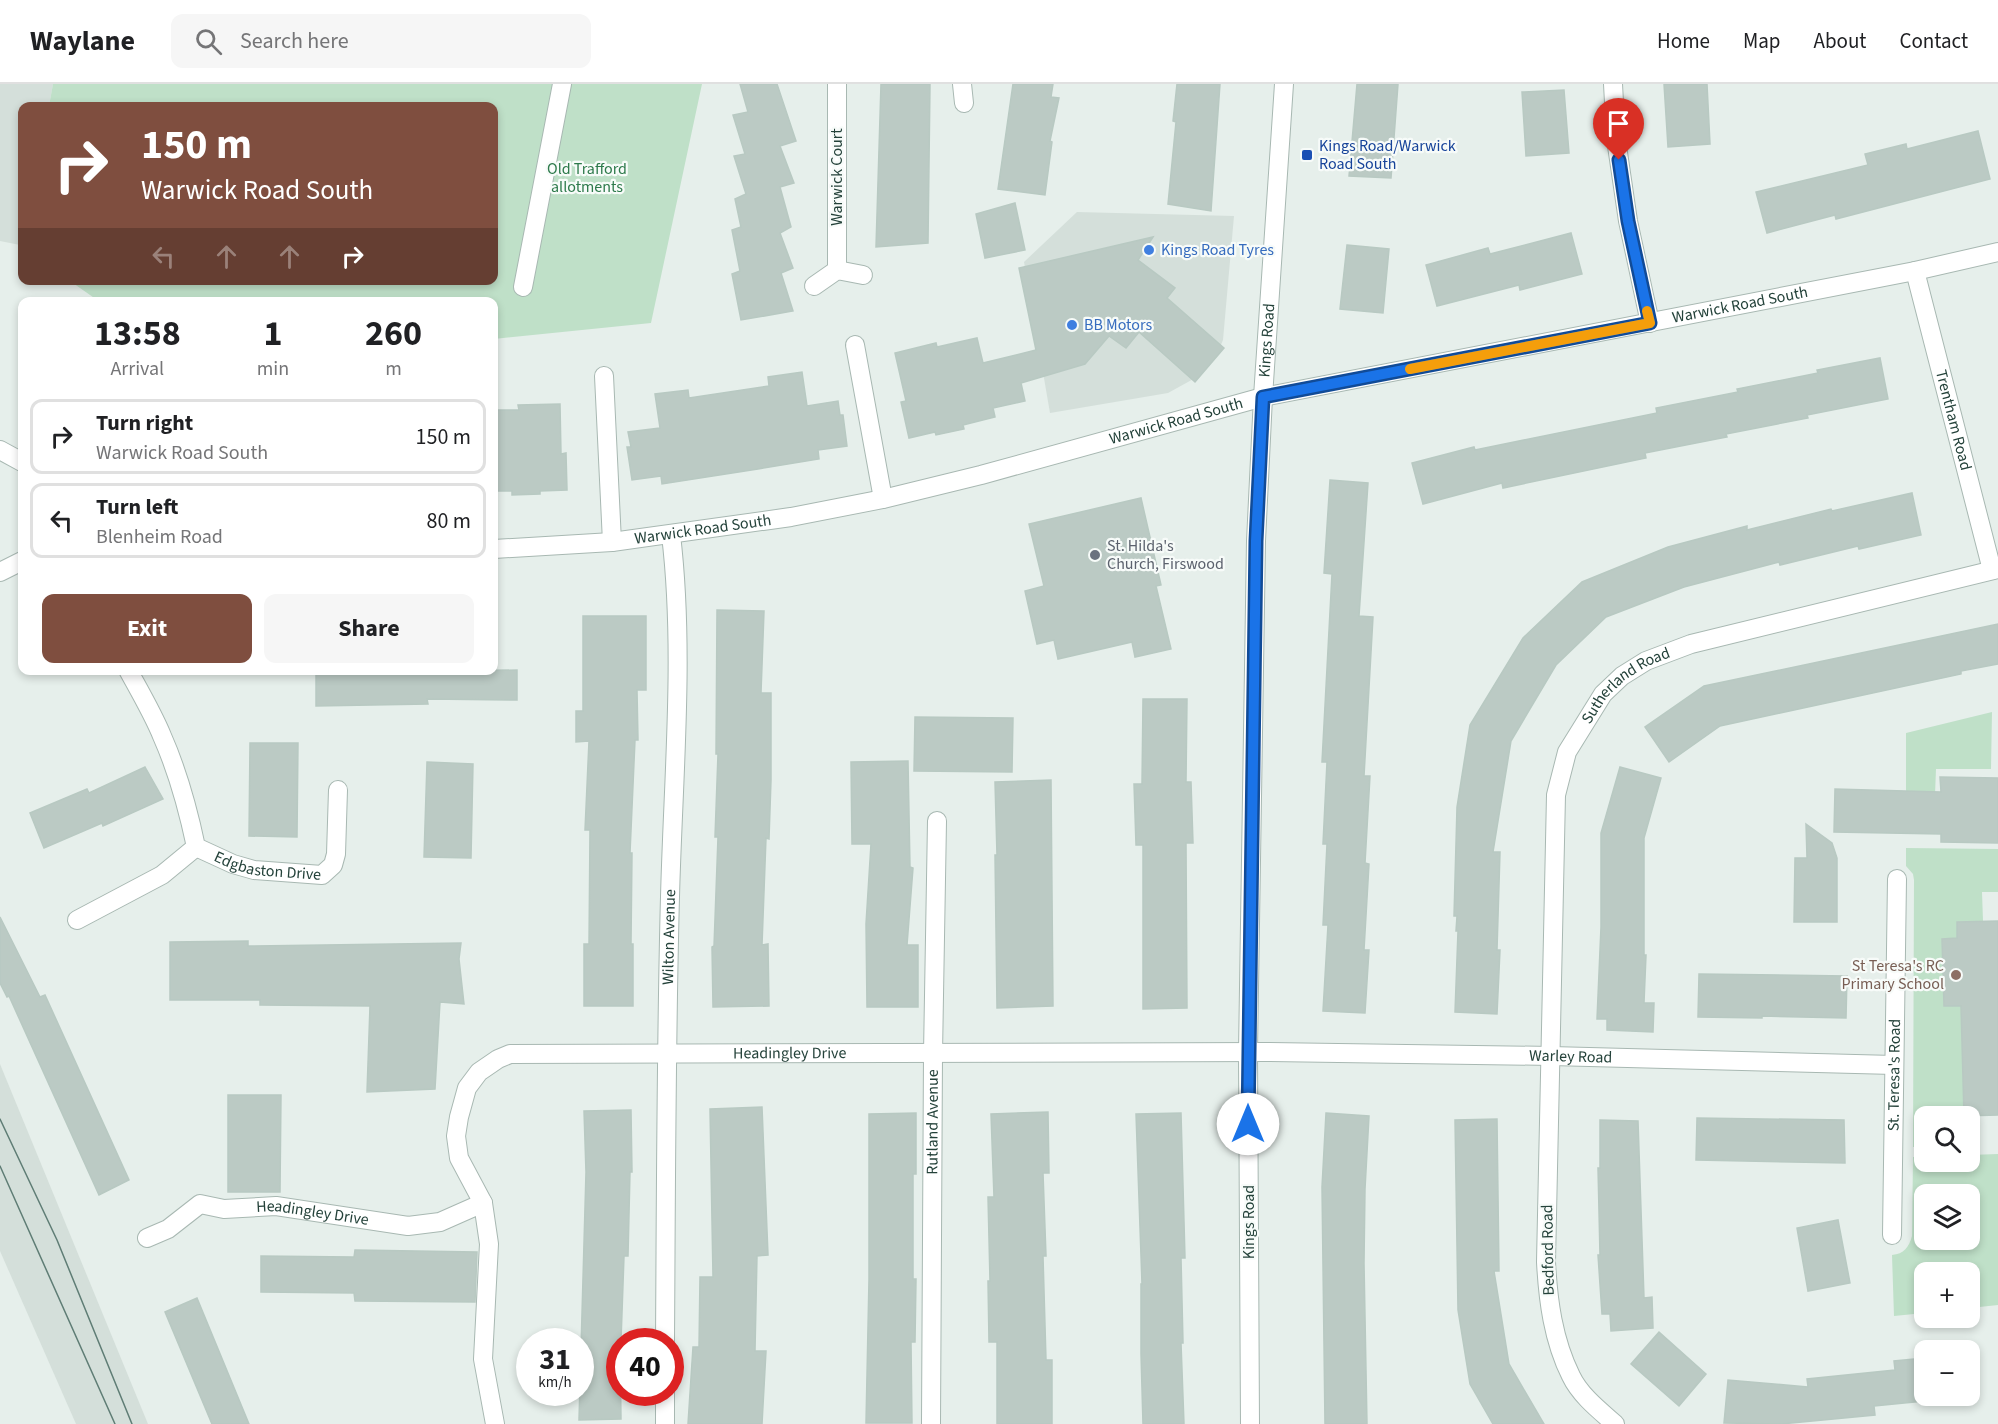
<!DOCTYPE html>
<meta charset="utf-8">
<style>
:root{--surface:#fff;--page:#f6f6f6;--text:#202124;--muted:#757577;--line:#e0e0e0;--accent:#7f4e3f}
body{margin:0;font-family:"Source Sans 3",sans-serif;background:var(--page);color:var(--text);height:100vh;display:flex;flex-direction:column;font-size:22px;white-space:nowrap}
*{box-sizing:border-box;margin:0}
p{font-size:20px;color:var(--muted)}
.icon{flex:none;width:33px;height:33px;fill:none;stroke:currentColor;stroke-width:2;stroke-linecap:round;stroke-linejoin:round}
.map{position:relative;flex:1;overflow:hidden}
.drawer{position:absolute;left:18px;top:213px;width:480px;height:378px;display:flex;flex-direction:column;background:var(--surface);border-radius:12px;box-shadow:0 3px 9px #0003}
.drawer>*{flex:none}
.top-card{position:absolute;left:18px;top:18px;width:480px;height:183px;border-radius:12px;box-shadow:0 3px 9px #0003;background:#7f4e3f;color:#fff;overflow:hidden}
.fabs{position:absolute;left:1914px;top:1022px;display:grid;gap:12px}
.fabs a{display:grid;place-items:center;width:66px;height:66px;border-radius:12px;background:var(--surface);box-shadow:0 3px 9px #0003;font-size:30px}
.speed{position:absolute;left:516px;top:1244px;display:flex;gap:12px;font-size:30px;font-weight:700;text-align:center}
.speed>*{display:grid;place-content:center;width:78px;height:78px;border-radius:50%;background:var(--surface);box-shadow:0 3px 9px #0003;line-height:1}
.speed small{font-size:15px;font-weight:400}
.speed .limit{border:9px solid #d22;background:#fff;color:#111}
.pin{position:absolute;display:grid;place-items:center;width:51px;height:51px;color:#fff;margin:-62px -26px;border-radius:50% 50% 50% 0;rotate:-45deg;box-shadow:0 0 6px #0007}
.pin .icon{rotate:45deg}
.me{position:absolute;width:66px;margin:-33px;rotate:0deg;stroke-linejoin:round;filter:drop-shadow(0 0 4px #0008)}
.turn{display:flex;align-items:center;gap:21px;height:126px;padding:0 24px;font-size:27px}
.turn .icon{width:78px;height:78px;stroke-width:2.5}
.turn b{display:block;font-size:42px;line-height:51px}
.lanes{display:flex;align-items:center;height:57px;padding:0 24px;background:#0003;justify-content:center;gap:30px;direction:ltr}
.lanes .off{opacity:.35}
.eta{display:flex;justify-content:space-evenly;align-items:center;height:102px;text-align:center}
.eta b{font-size:36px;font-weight:700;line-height:42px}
.primary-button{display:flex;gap:12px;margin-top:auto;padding:12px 24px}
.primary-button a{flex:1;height:69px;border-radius:12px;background:var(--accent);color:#fff;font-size:24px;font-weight:700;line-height:69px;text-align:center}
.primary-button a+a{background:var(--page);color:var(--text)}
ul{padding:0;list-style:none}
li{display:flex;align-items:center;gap:18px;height:75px;margin:0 12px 9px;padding:0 12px;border:3px solid var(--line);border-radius:12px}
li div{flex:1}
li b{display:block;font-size:22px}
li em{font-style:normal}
header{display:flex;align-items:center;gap:36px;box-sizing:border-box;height:84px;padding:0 30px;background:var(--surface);border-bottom:2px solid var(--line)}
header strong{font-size:28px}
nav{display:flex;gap:33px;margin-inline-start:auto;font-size:21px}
.search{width:420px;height:54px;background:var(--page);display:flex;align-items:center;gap:15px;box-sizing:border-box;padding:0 21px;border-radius:12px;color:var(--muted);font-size:22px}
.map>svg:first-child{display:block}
.built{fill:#d4dfda}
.green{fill:#bfe0c8;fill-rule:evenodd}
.building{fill:#bbcac4;stroke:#b8c9c2;stroke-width:1.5}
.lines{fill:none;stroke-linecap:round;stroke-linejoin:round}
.minor-casing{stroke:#a8b8b2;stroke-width:20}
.minor{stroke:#fff;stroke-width:18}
.tram{stroke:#5f7d75;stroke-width:1.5}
.route-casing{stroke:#114b97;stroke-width:15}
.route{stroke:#1a73e8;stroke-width:10}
.slow{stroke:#f59e0b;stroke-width:10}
.transit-dot{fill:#1a4fb4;stroke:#f7fbf9;stroke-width:2}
.shop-dot{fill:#3f7fe0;stroke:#f7fbf9;stroke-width:2}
.worship-dot{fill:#6b7280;stroke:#f7fbf9;stroke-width:2}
.education-dot{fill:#8d6e63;stroke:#f7fbf9;stroke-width:2}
.labels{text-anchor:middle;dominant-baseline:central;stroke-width:4.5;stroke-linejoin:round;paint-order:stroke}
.transit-label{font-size:16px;fill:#164399;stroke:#f7fbf9;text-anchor:start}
.park-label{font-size:16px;fill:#2d7a4b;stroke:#f7fbf9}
.street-label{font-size:16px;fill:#24423a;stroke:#f7fbf9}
.shop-label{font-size:16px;fill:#366cbe;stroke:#f7fbf9;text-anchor:start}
.worship-label{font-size:16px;fill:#5b616d;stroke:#f7fbf9;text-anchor:start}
.education-label{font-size:16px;fill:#785e54;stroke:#f7fbf9;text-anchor:end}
</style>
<header>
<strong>Waylane</strong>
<div class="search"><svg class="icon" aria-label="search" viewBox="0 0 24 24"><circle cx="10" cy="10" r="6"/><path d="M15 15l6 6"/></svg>Search here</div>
<nav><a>Home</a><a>Map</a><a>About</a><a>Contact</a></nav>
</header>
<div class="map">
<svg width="1998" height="1340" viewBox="0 0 1998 1340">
<rect width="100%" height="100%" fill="#e6efeb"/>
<g class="built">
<path d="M 0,0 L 53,0 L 49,22 L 22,22 L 22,147 L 20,161 L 0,157 Z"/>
<path d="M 1077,128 L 1234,132 L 1223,256 L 1217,270 L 1197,293 L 1168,309 L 1050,329 L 1024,178 Z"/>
<path d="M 0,980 L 148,1340 L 76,1340 L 0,1167 Z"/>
</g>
<g class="green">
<path d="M 53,0 L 702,0 L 651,239 L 494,255 L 494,218 L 100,218 L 70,197 L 494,196 L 494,22 L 49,22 Z"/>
<path d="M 1992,628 L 1991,685 L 1936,685 L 1935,711 L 1906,712 L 1906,649 Z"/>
<path d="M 1906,764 L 1998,765 L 1998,808 L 1982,808 L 1983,837 L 1957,838 L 1957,854 L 1942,855 L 1944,922 L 1961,922 L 1964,1032 L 1924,1032 L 1924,1063 L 1913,1063 L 1914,796 L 1913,790 L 1906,782 Z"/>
<path d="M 1998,1070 L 1998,1221 L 1970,1224 L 1970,1188 L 1924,1188 L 1924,1229 L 1894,1232 L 1892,1171 C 1904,1170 1909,1163 1912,1152 L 1913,1073 L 1924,1072 L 1924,1077 L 1970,1077 L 1970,1071 ZM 1924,1110 L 1970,1110 L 1970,1155 L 1924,1155 Z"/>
</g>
<g class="building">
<path d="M 740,0 L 777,0 L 796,57 L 780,62 L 794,99 L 780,103 L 791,143 L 780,149 L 793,184 L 781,189 L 793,227 L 741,236 L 732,190 L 740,187 L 732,146 L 741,143 L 735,115 L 746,110 L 734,72 L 745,70 L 733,31 L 748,28 Z"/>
<path d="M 881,0 L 930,0 L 928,159 L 876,163 Z"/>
<path d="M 1013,0 L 1053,0 L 1051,13 L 1059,14 L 1050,57 L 1052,58 L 1045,111 L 998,105 Z"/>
<path d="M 1177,0 L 1220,0 L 1211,127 L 1168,120 L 1176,38 L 1173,37 Z"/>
<path d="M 1357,0 L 1398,0 L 1391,94 L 1349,92 Z"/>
<path d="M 1664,0 L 1707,0 L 1710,60 L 1668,63 Z"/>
<path d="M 1564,6 L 1569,69 L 1526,72 L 1522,8 Z"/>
<path d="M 1978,47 L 1990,95 L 1836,135 L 1835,131 L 1767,149 L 1756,108 L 1868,81 L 1865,70 L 1906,60 L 1907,65 Z"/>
<path d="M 1015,119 L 1025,166 L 985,174 L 976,130 Z"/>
<path d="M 1571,149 L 1582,190 L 1520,206 L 1519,201 L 1437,222 L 1426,181 L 1488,164 L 1490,170 Z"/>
<path d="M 1153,153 L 1138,176 L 1175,204 L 1167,214 L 1224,264 L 1195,298 L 1139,248 L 1126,264 L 1109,252 L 1085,280 L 1021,299 L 1025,317 L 993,324 L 995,333 L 963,341 L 964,345 L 936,351 L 935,348 L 909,354 L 901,318 L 906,317 L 895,269 L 936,259 L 937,263 L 977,254 L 983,279 L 1036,266 L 1019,184 Z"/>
<path d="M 1347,161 L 1389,165 L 1383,229 L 1340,225 Z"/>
<path d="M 1880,274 L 1888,315 L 1807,331 L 1808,334 L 1726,350 L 1727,353 L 1645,369 L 1646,374 L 1503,404 L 1502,399 L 1423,420 L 1412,379 L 1474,363 L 1475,366 L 1657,329 L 1656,324 L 1738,308 L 1737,305 L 1818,289 L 1817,286 Z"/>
<path d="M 802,288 L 807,322 L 838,317 L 840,331 L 843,331 L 847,362 L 818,366 L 819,375 L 758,385 L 662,400 L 661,392 L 632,396 L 627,363 L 631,363 L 628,348 L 660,344 L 655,310 L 688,306 L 689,314 L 769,302 L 768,293 Z"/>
<path d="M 560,320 L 561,370 L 566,369 L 567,406 L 540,407 L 540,410 L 512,411 L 512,407 L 494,407 L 494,326 L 519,326 L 518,321 Z"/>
<path d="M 1330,396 L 1368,399 L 1359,532 L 1373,533 L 1364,692 L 1370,692 L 1365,779 L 1369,780 L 1364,866 L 1369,866 L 1365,929 L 1323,927 L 1328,841 L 1323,841 L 1327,760 L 1323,760 L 1327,678 L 1322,678 L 1332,490 L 1324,489 Z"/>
<path d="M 1912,409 L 1921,451 L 1859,465 L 1858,462 L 1780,481 L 1779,478 L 1684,503 L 1606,533 L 1556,581 L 1511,657 L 1493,768 L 1500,768 L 1497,866 L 1500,866 L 1497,930 L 1455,928 L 1458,847 L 1456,847 L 1457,832 L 1454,832 L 1457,723 L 1470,641 L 1523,554 L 1582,498 L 1668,463 L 1747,442 L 1747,446 L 1831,425 L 1832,427 Z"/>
<path d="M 1141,414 L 1161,501 L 1156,502 L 1171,565 L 1135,573 L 1132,558 L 1058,575 L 1054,556 L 1037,560 L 1025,507 L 1044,502 L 1029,440 Z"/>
<path d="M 717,526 L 764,527 L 761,609 L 771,609 L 771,696 L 769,755 L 766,754 L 762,861 L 768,860 L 769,922 L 713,923 L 712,863 L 714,862 L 718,753 L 715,753 L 718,670 L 716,670 Z"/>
<path d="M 583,532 L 646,532 L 646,606 L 637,606 L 638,656 L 635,656 L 630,769 L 632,769 L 631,860 L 633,860 L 633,922 L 584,922 L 584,860 L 589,860 L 590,746 L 585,746 L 589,657 L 576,658 L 576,627 L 583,627 Z"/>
<path d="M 1998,540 L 1998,580 L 1961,587 L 1961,590 L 1720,642 L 1669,678 L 1645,643 L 1704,602 Z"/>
<path d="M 517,586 L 517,616 L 427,615 L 428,620 L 316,622 L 316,589 Z"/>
<path d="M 1143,615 L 1187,615 L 1186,698 L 1191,698 L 1193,759 L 1186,759 L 1187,924 L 1143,925 L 1143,761 L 1136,761 L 1134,700 L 1142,700 Z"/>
<path d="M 915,633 L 1013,634 L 1012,688 L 914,687 Z"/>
<path d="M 250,659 L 298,659 L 297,753 L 249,752 Z"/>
<path d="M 908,677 L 910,783 L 913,784 L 907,861 L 918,861 L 918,923 L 867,923 L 866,840 L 871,760 L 852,760 L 851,678 Z"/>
<path d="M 427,678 L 473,680 L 471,774 L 424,773 Z"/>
<path d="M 145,683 L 163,715 L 103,742 L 102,739 L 44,764 L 30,729 L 87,705 L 89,709 Z"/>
<path d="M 1620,683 L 1661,694 L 1644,754 L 1644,871 L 1646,871 L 1644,919 L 1654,919 L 1653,948 L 1607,946 L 1607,935 L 1597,935 L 1601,843 L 1601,749 Z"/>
<path d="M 1940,693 L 1998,694 L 1998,759 L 1941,758 L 1941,750 L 1834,748 L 1835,705 L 1941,708 Z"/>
<path d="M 1051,696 L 1053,922 L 997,924 L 995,771 L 997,771 L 995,698 Z"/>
<path d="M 1806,740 L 1832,759 L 1837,774 L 1837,838 L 1794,838 L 1795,774 L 1807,774 Z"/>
<path d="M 0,833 L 40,913 L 45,911 L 129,1096 L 99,1111 L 9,912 L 7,913 L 0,899 Z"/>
<path d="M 1998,837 L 1998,1031 L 1964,1032 L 1961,922 L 1944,922 L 1942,855 L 1957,854 L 1957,838 Z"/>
<path d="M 248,857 L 248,862 L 461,859 L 459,875 L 464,920 L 440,918 L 435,1005 L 367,1008 L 370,922 L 260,921 L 260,916 L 170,916 L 170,858 Z"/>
<path d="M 1699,890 L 1847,892 L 1846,934 L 1762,932 L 1762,934 L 1698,933 Z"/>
<path d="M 228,1011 L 281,1011 L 280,1108 L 228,1108 Z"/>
<path d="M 762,1023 L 768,1171 L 757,1172 L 755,1267 L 766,1267 L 762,1340 L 688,1340 L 693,1263 L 699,1263 L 700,1193 L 713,1193 L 710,1025 Z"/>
<path d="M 631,1026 L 632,1088 L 630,1088 L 628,1172 L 624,1172 L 621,1257 L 620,1257 L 621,1335 L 579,1336 L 586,1088 L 584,1027 Z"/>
<path d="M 1048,1028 L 1049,1089 L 1043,1089 L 1046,1172 L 1043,1172 L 1046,1276 L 1052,1276 L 1052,1340 L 997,1340 L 997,1258 L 989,1258 L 988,1197 L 990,1197 L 988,1113 L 994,1113 L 991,1030 Z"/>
<path d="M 916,1029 L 916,1090 L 913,1090 L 913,1195 L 916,1195 L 915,1258 L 911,1258 L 912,1339 L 866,1339 L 869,1195 L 869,1030 Z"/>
<path d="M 1181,1029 L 1185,1174 L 1181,1174 L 1183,1259 L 1181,1259 L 1184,1340 L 1143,1340 L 1141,1270 L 1141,1200 L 1142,1200 L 1136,1030 Z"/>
<path d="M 1326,1029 L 1369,1032 L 1365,1105 L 1364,1179 L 1367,1340 L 1325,1340 L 1322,1103 Z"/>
<path d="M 1697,1034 L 1844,1036 L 1845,1079 L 1696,1076 Z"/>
<path d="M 1497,1035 L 1499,1187 L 1494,1187 L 1509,1280 L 1544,1340 L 1493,1340 L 1470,1300 L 1458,1226 L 1455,1036 Z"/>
<path d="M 1600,1036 L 1638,1037 L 1644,1214 L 1652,1213 L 1653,1244 L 1611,1247 L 1610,1230 L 1602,1230 L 1598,1171 L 1600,1171 L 1598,1084 L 1600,1084 Z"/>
<path d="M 1838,1136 L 1850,1199 L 1808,1207 L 1797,1144 Z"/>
<path d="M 355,1166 L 477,1168 L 475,1218 L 355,1217 L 354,1209 L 261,1208 L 261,1172 L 354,1173 Z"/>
<path d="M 197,1214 L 249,1340 L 212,1340 L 165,1228 Z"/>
<path d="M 1659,1248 L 1706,1290 L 1679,1322 L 1631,1280 Z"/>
<path d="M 1924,1274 L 1924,1317 L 1874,1322 L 1875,1331 L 1781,1340 L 1724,1339 L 1728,1296 L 1808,1303 L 1807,1295 L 1895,1286 L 1894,1277 Z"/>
</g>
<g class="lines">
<defs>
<g id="minor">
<path d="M 962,0 L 964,19"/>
<path d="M 1613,0 L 1616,55 L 1628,137 L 1650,239"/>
<path d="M 837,186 L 837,0"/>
<path id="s1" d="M 1915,187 L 1992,486"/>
<path d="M 814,202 L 837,186 L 863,191"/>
<path d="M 523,203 L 562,0"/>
<path d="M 855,261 L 883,415"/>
<path d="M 604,292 L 612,458"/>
<path d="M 0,366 L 22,378"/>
<path id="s2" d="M 494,465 L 612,458 L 791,433 L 883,415 L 981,391 L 1263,313 L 1915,187 L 1998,168"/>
<path d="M 0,488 L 22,477"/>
<path id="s3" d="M 128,586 C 140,608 153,630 162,652 C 178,688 188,725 196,763 L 233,780 L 254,786 L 322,791 L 333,781 L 336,770 L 338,706"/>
<path d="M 77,836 L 162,791 L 196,763"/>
<path id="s4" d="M 1892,1151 L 1897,795"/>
<path id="s5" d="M 147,1154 L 168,1145 L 200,1120 L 224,1125 L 276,1122 L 408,1142 L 440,1138 L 483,1119"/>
<path id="s6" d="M 665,1257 C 666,1109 666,961 670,813 C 673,694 685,568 671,451"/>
<path id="s7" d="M 495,1340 L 483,1275 L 489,1160 L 483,1119 L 459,1074 L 456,1052 L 459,1033 L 467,1004 L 479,988 L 498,975 L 510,970 L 1269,968 L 1551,972 L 1894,981"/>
<path d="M 665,1340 L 665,1308"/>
<path id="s8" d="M 931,1340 L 933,970 L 937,737"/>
<path id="s9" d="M 1250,1340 L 1248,968 L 1256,457 L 1263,313 L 1284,0"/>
<path id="s10" d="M 1615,1340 C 1599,1326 1580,1311 1571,1292 C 1553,1256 1548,1216 1546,1178 L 1556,711 L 1567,668 L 1603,610 L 1622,592 L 1646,577 L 1691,560 L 1998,485"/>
</g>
</defs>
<use href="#minor" class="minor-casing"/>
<use href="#minor" class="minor"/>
<g class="tram">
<path d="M 0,1035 L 57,1156 L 132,1340"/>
<path d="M 0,1082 L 115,1340"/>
</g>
</g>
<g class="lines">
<defs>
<path id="route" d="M 1248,1040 L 1256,457 L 1263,313 L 1650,239 L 1628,137 L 1619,76"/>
</defs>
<use href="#route" class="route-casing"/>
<use href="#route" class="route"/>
<path class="slow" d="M 1410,285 L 1650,239 L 1647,227"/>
</g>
<rect class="transit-dot" x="1301" y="65" width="12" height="12" rx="3"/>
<g class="shop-dot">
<circle cx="1149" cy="166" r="6"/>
<circle cx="1072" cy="241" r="6"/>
</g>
<circle class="worship-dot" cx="1095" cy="471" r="6"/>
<circle class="education-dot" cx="1956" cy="891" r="6"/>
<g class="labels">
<g class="transit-label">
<text x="1319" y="62">Kings Road/Warwick<tspan x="1319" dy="18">Road South</tspan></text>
</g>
<g class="park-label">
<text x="587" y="85">Old Trafford<tspan x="587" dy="18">allotments</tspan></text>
</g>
<g class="street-label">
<text transform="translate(837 93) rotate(-90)">Warwick Court</text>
<text stroke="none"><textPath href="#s2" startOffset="1272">Warwick Road South</textPath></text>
<text stroke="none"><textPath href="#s9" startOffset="1084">Kings Road</textPath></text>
<text stroke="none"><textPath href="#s1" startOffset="154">Trentham Road</textPath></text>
<text stroke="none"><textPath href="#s2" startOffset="696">Warwick Road South</textPath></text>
<text stroke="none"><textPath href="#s2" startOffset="210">Warwick Road South</textPath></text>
<text stroke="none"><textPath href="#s10" startOffset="786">Sutherland Road</textPath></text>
<text stroke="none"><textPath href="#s3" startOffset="266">Edgbaston Drive</textPath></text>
<text stroke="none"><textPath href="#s6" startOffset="404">Wilton Avenue</textPath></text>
<text stroke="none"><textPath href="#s7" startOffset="681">Headingley Drive</textPath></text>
<text stroke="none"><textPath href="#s7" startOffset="1462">Warley Road</textPath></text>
<text stroke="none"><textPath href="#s4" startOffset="160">St. Teresa's Road</textPath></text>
<text stroke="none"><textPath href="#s8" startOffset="302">Rutland Avenue</textPath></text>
<text stroke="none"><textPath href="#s5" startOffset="177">Headingley Drive</textPath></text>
<text transform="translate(1249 1138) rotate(-90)">Kings Road</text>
<text transform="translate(1548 1166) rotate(-91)">Bedford Road</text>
</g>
<g class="shop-label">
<text x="1161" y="166">Kings Road Tyres</text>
<text x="1084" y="241">BB Motors</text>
</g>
<g class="worship-label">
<text x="1107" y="462">St. Hilda's<tspan x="1107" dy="18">Church, Firswood</tspan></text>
</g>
<g class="education-label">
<text x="1944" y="882">St Teresa's RC<tspan x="1944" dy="18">Primary School</tspan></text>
</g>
</g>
</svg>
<div class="fabs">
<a><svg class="icon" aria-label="search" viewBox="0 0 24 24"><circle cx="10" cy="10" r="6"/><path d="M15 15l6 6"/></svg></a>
<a><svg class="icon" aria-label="layers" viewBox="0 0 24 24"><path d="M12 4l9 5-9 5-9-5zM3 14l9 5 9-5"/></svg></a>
<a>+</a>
<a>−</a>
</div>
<div class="speed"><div>31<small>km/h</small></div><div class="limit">40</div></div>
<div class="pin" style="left:1619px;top:76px;background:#d93025"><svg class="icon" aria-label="arrive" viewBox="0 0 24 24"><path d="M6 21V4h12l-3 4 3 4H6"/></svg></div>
<svg class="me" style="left:1248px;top:1040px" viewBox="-20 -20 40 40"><circle r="19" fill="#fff"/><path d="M0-13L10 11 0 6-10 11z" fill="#1a73e8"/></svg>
<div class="top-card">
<div class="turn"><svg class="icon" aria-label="right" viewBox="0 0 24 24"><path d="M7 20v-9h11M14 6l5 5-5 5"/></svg><div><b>150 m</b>Warwick Road South</div></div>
<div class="lanes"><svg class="icon off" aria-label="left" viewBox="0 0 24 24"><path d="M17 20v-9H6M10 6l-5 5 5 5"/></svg><svg class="icon off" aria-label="ahead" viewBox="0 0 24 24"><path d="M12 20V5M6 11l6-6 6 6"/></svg><svg class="icon off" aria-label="ahead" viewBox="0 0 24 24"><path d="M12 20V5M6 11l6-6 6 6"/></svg><svg class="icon" aria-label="right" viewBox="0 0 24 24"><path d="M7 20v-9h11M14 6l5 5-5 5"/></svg></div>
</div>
<section class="drawer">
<div class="eta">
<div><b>13:58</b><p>Arrival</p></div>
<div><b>1</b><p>min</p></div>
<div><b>260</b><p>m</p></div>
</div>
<ul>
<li><svg class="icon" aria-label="right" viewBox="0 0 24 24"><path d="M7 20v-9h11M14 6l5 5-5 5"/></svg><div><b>Turn right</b><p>Warwick Road South</p></div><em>150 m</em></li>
<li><svg class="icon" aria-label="left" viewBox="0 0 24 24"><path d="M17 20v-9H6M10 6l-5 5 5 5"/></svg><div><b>Turn left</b><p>Blenheim Road</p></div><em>80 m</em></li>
</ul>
<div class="primary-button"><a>Exit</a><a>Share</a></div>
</section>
</div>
